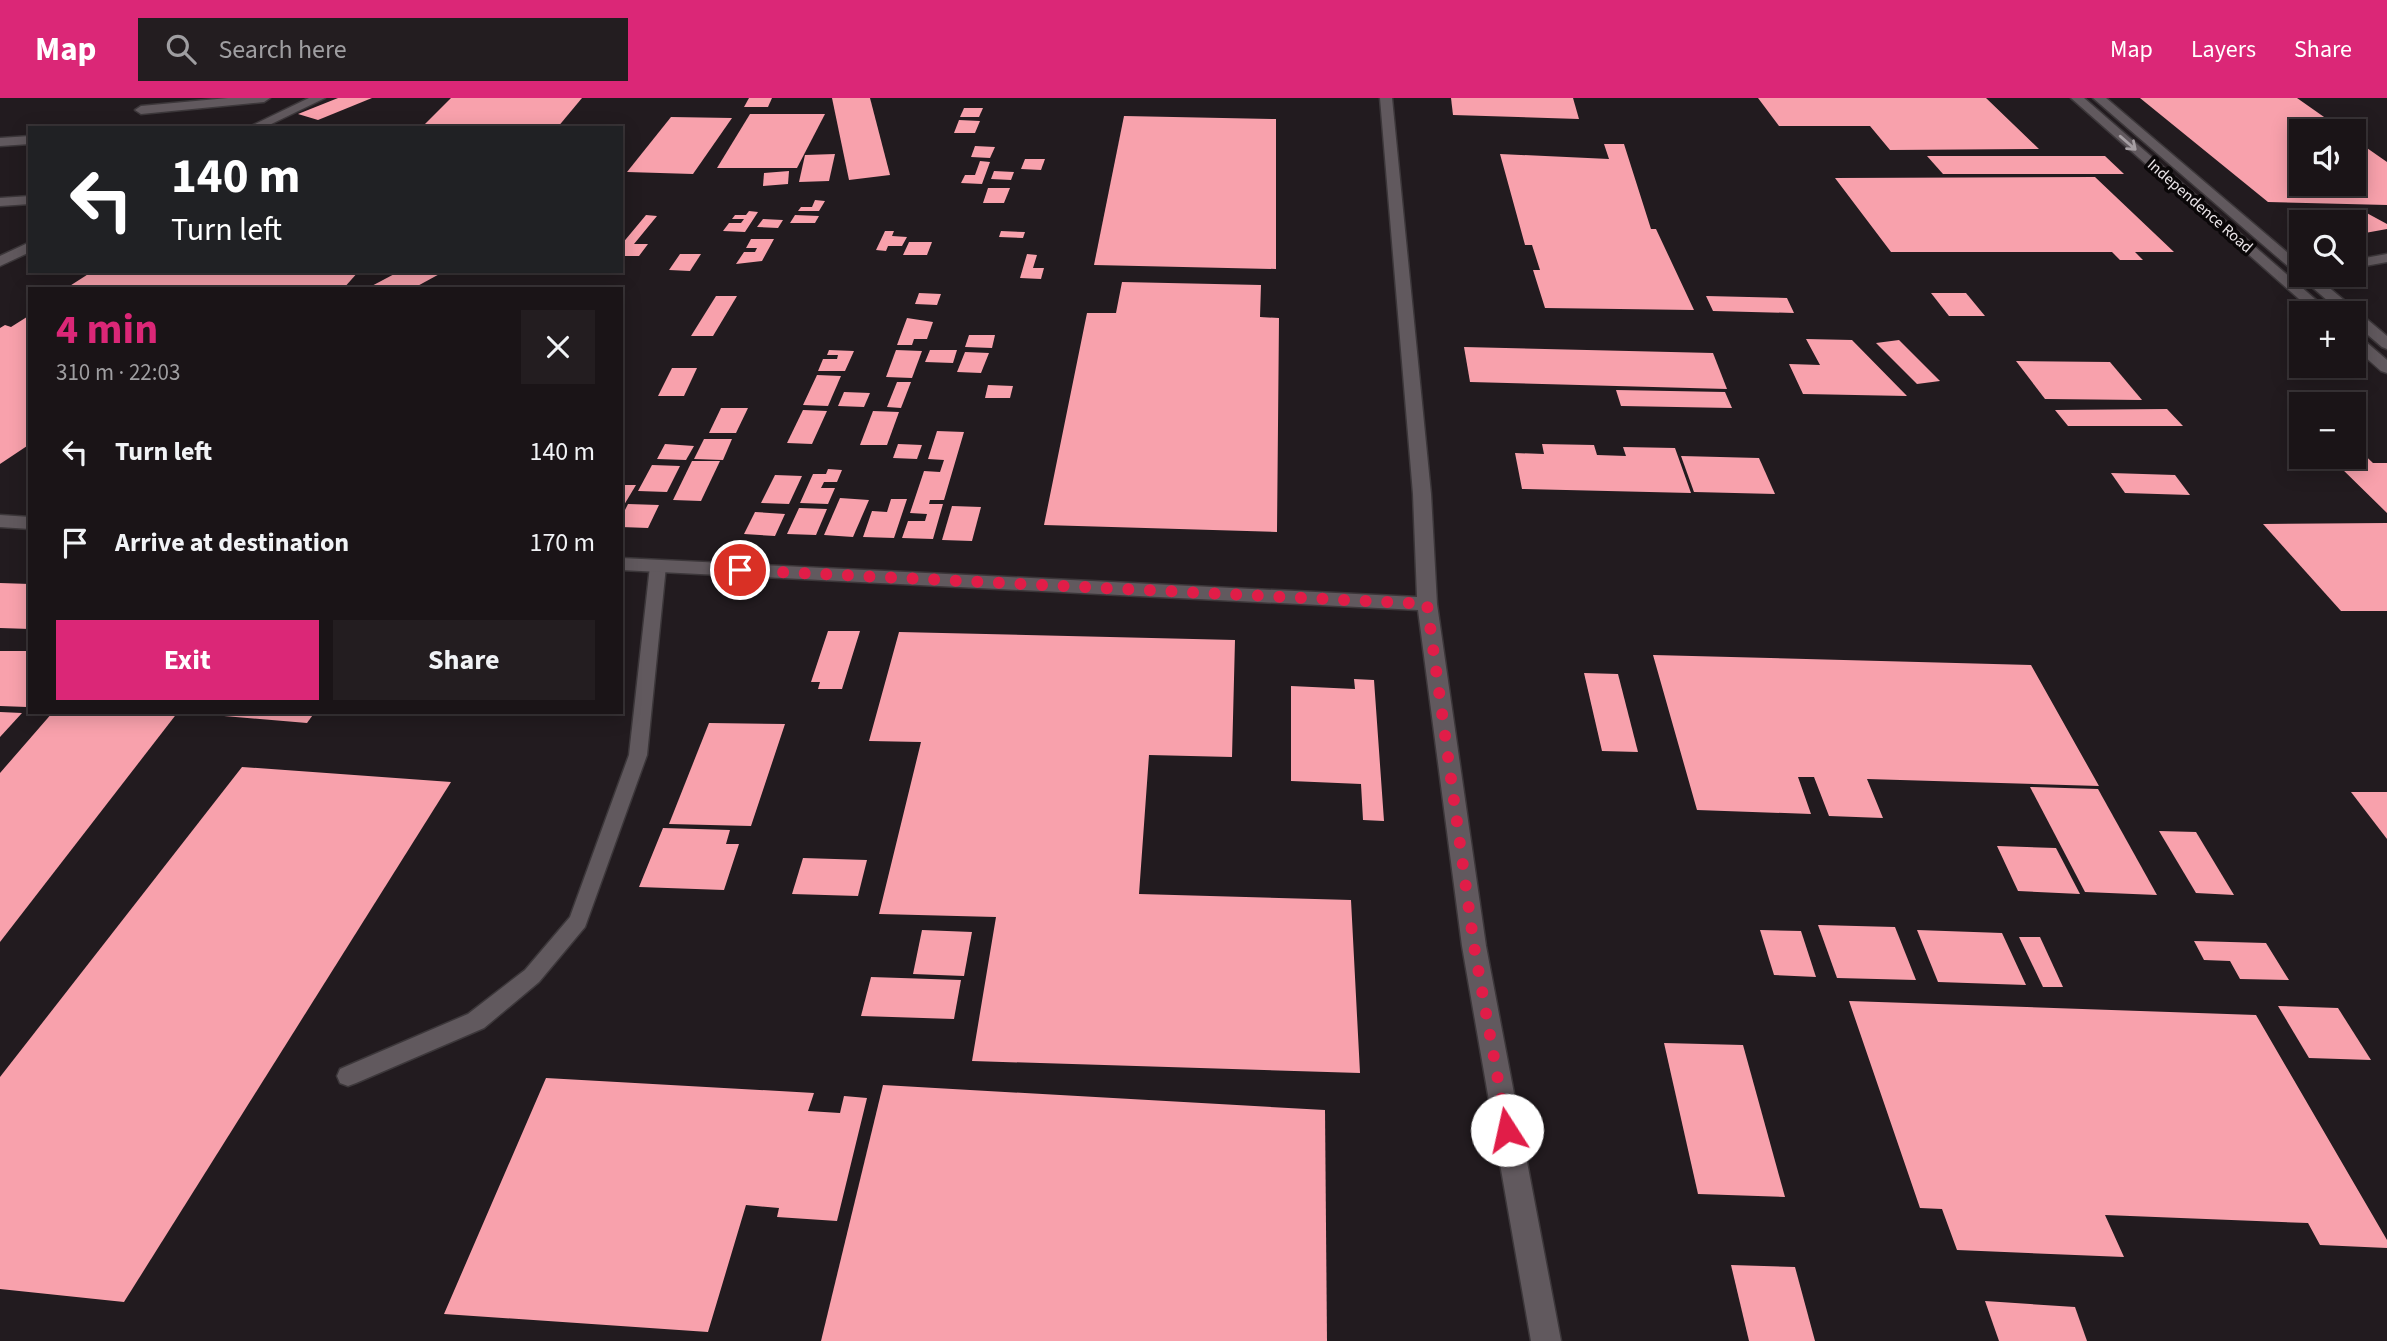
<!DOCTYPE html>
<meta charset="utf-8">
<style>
:root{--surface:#1a1417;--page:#231d20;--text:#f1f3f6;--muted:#9f9ea1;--line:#383336;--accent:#db2777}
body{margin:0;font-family:"Source Sans 3",sans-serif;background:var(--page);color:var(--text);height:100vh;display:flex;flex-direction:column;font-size:26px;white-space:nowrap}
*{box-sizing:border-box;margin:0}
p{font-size:23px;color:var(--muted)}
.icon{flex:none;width:38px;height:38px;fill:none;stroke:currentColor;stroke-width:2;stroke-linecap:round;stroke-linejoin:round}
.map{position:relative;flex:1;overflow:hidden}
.side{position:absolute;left:28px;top:189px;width:595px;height:427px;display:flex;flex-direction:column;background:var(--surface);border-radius:0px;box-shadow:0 4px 18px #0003,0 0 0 2px var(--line)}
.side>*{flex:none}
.hud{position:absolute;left:28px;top:28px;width:595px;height:147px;border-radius:0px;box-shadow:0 4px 18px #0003,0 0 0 2px var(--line);background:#202124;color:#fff;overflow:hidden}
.buttons{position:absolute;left:2289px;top:21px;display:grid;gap:14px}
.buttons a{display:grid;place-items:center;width:77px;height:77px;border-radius:0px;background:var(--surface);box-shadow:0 4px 18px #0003,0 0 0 2px var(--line);font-size:35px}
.pin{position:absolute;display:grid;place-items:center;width:60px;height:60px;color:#fff;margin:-30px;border:4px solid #fff;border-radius:50%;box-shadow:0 2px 7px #0007}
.me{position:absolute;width:77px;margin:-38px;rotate:350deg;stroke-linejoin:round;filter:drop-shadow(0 0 5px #0008)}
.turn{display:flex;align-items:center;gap:24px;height:147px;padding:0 28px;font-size:32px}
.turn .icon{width:91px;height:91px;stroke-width:2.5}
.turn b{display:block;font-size:49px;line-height:60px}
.round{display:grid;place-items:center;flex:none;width:74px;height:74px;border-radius:0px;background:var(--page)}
.overview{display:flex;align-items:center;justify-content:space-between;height:119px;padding:0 28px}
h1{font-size:42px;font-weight:700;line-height:52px;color:var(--accent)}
.primary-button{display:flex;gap:14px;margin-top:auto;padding:14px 28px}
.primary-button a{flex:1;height:80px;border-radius:0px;background:var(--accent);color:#fff;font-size:28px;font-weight:700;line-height:80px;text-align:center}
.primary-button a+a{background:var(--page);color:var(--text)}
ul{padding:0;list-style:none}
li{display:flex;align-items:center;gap:21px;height:91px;padding:0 28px}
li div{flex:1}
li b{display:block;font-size:26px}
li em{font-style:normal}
header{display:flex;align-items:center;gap:42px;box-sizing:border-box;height:98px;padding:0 35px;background:var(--accent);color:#fff}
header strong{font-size:33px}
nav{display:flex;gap:38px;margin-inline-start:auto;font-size:24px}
.search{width:490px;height:63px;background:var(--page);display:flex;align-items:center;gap:18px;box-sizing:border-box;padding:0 24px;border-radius:0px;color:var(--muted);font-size:26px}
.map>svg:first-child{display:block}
.building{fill:#f8a1ac}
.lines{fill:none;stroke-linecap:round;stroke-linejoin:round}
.lane-casing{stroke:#3c373a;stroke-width:3}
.street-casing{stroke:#3c373a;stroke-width:3}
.secondary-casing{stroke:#3c373a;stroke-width:3}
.lane{fill:#61595e;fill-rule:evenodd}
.street{fill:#61595e;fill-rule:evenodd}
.secondary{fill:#61595e;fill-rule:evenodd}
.oneway{stroke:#a69fa3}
.route{stroke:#e11d48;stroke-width:12;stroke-dasharray:0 21.6}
.labels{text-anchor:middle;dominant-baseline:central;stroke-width:7;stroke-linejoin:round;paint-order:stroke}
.far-street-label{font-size:16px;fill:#eae5e8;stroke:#0a0708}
</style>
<header>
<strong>Map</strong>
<div class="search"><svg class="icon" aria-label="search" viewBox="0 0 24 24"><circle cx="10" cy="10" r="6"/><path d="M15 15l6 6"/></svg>Search here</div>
<nav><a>Map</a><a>Layers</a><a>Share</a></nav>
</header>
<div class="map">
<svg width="2387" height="1243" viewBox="0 0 2387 1243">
<rect width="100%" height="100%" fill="#221b1f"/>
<g class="building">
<path d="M 338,0 L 372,0 L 318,22 L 298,16 Z"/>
<path d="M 451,0 L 582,0 L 557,30 L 421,30 Z"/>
<path d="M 749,0 L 772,0 L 768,9 L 744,9 Z"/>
<path d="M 832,0 L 870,0 L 890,77 L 849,82 Z"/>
<path d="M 1451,0 L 1573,0 L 1579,21 L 1453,17 Z"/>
<path d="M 1758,0 L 1986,0 L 2039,51 L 1890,52 L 1870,28 L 1779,28 Z"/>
<path d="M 2140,0 L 2297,0 L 2344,33 L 2301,33 L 2301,86 L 2354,86 L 2354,41 L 2387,64 L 2387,107 L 2268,104 Z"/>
<path d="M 964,10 L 983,10 L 979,19 L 960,19 Z"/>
<path d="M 750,16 L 825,16 L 797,70 L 717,70 Z"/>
<path d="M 1124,18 L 1276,21 L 1276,171 L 1094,167 Z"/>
<path d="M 671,19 L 732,20 L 693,76 L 627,74 Z"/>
<path d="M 959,22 L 980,23 L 975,35 L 954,35 Z"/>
<path d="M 1604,46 L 1624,46 L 1651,131 L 1656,131 L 1694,212 L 1545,210 L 1533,172 L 1540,172 L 1532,147 L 1525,147 L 1500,56 L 1609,61 Z"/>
<path d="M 975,48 L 995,49 L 990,60 L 971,59 Z"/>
<path d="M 835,56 L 829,83 L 799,84 L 805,57 Z"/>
<path d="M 1927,58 L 2105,58 L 2124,76 L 1943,76 Z"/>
<path d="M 1025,61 L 1045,61 L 1041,72 L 1021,71 Z"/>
<path d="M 980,63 L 990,64 L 982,86 L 961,85 L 965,77 L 975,77 Z"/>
<path d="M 789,73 L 788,86 L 763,88 L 764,75 Z"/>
<path d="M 994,73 L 1014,74 L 1011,82 L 991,81 Z"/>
<path d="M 2095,79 L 2174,154 L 2135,154 L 2143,162 L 2120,162 L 2112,154 L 1891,154 L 1835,80 Z"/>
<path d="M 988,90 L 1010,90 L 1004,105 L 983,105 Z"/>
<path d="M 815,102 L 825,103 L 819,113 L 798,113 L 801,109 L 812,109 Z"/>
<path d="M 749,113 L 758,114 L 745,134 L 723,133 L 729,125 L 741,125 L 744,121 L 732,121 L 735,117 L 746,117 Z"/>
<path d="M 2363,113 L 2387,126 L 2387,131 L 2354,137 L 2354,124 L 2322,124 L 2316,121 Z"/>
<path d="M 646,117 L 657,118 L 634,146 L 648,146 L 639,158 L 624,158 L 621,161 L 621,147 Z"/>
<path d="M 795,117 L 819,118 L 815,125 L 790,125 Z"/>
<path d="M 763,121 L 783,122 L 778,130 L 757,129 Z"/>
<path d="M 885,133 L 894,133 L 892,138 L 907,139 L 902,148 L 888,148 L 886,153 L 876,152 Z"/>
<path d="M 1001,133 L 1025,134 L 1023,140 L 999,139 Z"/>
<path d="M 751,141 L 774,141 L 762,163 L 736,166 L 744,154 L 755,154 L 757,150 L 746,150 Z"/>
<path d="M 909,144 L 932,144 L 927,157 L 903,157 Z"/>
<path d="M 680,156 L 701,156 L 690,173 L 669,172 Z"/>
<path d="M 1027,156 L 1037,157 L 1033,170 L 1044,170 L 1041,181 L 1020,180 Z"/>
<path d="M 93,173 L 359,173 L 343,191 L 65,191 Z"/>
<path d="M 445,173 L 412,191 L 366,191 L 400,173 Z"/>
<path d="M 1122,184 L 1261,187 L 1260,219 L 1279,220 L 1277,434 L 1044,427 L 1087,215 L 1116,215 Z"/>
<path d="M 919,195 L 941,196 L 937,207 L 915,206 Z"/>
<path d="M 1931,195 L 1966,195 L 1985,218 L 1949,218 Z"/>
<path d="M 716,198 L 737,198 L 713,238 L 691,238 Z"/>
<path d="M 1706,198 L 1787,200 L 1794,215 L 1713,213 Z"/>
<path d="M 30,217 L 30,346 L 0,366 L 0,230 L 5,227 L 11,229 Z"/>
<path d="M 907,220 L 933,224 L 927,241 L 914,241 L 912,247 L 897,247 Z"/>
<path d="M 969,237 L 995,237 L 992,250 L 965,249 Z"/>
<path d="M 1806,241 L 1852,242 L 1907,298 L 1803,296 L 1789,266 L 1820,267 Z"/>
<path d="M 1899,242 L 1940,283 L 1917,286 L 1876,245 Z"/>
<path d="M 1464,249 L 1713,255 L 1727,291 L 1470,284 Z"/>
<path d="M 829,252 L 854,253 L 845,273 L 818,273 L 823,261 L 837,261 L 838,257 L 827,257 Z"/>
<path d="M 896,252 L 922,253 L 912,280 L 886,279 Z"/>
<path d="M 930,252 L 957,252 L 953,265 L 925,264 Z"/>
<path d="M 965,254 L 989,255 L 981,275 L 957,274 Z"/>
<path d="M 2016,263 L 2110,264 L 2142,302 L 2045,301 Z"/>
<path d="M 672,270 L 697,270 L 684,298 L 658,298 Z"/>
<path d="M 817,277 L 841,278 L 828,308 L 803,307 Z"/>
<path d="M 897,284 L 911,284 L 901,310 L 887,309 Z"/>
<path d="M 988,287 L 1013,288 L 1010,300 L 985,300 Z"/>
<path d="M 1616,292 L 1725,294 L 1732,310 L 1621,308 Z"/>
<path d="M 844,294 L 870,295 L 864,309 L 838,308 Z"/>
<path d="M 721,310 L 748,310 L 736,335 L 709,335 Z"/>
<path d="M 2167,311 L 2183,328 L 2068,328 L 2055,312 Z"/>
<path d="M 803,312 L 827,313 L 812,346 L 787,345 Z"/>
<path d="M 873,313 L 899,314 L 887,347 L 860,347 Z"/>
<path d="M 937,333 L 964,334 L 944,402 L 930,402 L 929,406 L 943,406 L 933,441 L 902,440 L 908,423 L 925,423 L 927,416 L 910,415 L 924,373 L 940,374 L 944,362 L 928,361 Z"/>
<path d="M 704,341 L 732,341 L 723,362 L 694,361 Z"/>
<path d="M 665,346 L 694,348 L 686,362 L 657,361 Z"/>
<path d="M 898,346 L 922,347 L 917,361 L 893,360 Z"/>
<path d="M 1542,346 L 1594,347 L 1597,357 L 1626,358 L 1623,349 L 1675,350 L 1691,395 L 1522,391 L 1515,355 L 1544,356 Z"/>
<path d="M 2354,347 L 2373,365 L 2387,365 L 2387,415 L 2337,366 L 2342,366 L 2336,359 L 2354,359 Z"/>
<path d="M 1681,358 L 1759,360 L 1775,396 L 1694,394 Z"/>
<path d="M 692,363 L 720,363 L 701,403 L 673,402 Z"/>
<path d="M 652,367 L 680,368 L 667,394 L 638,393 Z"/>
<path d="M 828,371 L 842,372 L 837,384 L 824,384 L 821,390 L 835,390 L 828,406 L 800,405 L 813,376 L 826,376 Z"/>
<path d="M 2111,375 L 2175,377 L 2190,397 L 2125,395 Z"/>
<path d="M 775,377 L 802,378 L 789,406 L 761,405 Z"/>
<path d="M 621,387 L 636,387 L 621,412 Z"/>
<path d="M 840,400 L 869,402 L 853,439 L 824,437 Z"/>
<path d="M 891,401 L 907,401 L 894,440 L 863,439 L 872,413 L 887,414 Z"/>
<path d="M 628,406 L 659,407 L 648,430 L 621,429 L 621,420 Z"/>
<path d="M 952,408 L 981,409 L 972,443 L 942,442 Z"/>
<path d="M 799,410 L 827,411 L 816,437 L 787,436 Z"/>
<path d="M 755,414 L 785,416 L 775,438 L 744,436 Z"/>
<path d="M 2387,425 L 2387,513 L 2341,513 L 2263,426 Z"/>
<path d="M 0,485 L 30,486 L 30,531 L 0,530 Z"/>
<path d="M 828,533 L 860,533 L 842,591 L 818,591 L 820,584 L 811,584 Z"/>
<path d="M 899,534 L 1235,542 L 1232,659 L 1149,657 L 1139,796 L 1351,802 L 1360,975 L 972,963 L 996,819 L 879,816 L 921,644 L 869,643 Z"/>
<path d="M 0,553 L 30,553 L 30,607 L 27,609 L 0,608 Z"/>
<path d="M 1653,557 L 2031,567 L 2099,688 L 1867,681 L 1883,720 L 1829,718 L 1814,679 L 1798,679 L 1811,716 L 1697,712 Z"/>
<path d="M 1584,575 L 1618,576 L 1638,654 L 1602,653 Z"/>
<path d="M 1354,581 L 1374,582 L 1384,723 L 1363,722 L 1361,686 L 1291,683 L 1291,588 L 1355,591 Z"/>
<path d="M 0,614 L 22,615 L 0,639 Z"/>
<path d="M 53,614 L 178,614 L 0,844 L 0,675 Z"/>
<path d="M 227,614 L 315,614 L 307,625 L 224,618 Z"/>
<path d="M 709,625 L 785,626 L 751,728 L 669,726 Z"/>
<path d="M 242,669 L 451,684 L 124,1204 L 0,1191 L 0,979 Z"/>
<path d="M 2030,689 L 2098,691 L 2157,797 L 2085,794 Z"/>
<path d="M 2351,694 L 2387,694 L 2387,741 Z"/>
<path d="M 663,730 L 730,732 L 726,746 L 739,746 L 724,792 L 639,789 Z"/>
<path d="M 2159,733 L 2196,734 L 2234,797 L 2196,795 Z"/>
<path d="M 1997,748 L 2056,750 L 2080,796 L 2018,793 Z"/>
<path d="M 803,760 L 867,762 L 858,798 L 792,796 Z"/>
<path d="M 1818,827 L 1895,829 L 1916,882 L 1837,880 Z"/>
<path d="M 922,832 L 972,834 L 964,878 L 913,876 Z"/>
<path d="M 1760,832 L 1801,833 L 1816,879 L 1774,877 Z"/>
<path d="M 1917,832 L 2002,835 L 2026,887 L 1938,884 Z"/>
<path d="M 2019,839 L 2040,839 L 2063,889 L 2043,889 Z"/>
<path d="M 2194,843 L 2266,845 L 2289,882 L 2240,881 L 2230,863 L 2204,862 Z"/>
<path d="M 871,879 L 961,882 L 954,921 L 861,918 Z"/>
<path d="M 1849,903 L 2256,917 L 2387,1142 L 2387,1150 L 2320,1147 L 2308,1125 L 2105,1117 L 2124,1159 L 1957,1152 L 1942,1111 L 1920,1110 Z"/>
<path d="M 2278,908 L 2338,910 L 2371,962 L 2309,960 Z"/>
<path d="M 1664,945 L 1743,947 L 1785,1099 L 1698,1096 Z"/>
<path d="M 546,980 L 814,995 L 808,1013 L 840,1015 L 844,998 L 867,1000 L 837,1123 L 777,1119 L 779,1110 L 746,1107 L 708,1234 L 444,1216 Z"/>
<path d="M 883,987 L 1325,1012 L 1327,1243 L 821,1243 Z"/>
<path d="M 1731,1167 L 1795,1169 L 1815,1243 L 1749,1243 Z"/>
<path d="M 1985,1203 L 2075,1209 L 2087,1243 L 1999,1243 Z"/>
</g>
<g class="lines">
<defs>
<path id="lane" d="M 658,463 L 666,468 L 647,657 L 585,829 L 539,884 L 484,930 L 356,985 L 348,988 L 340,985 L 337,978 L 340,971 L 468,916 L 525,872 L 570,819 L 629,657 L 650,468 Z"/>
<g id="street">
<path d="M 228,0 L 270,0 L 264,4 L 141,16 L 135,12 L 141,8 Z"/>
<path d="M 309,0 L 325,0 L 263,30 L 247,30 Z"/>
<path d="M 1380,0 L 1392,0 L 1431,396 L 1437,506 L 1486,848 L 1561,1243 L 1531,1243 L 1462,848 L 1418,512 L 621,472 L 621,460 L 1417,499 L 1413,396 Z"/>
<path d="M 30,38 L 30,46 L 0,48 L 0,40 Z"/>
<path d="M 30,98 L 30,106 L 0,108 L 0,100 Z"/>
<path d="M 30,144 L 30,154 L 0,168 L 0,158 Z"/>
<path d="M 2387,156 L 2387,164 L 2354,170 L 2354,162 Z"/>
<path d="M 0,417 L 30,419 L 30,431 L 0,429 Z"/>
</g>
<g id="secondary">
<path d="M 2071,0 L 2084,0 L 2331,215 L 2315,215 Z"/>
<path d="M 2093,0 L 2106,0 L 2301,166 L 2301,177 L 2314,177 L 2387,238 L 2387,251 L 2382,249 L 2354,225 L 2354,215 L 2342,215 Z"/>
<path d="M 2354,236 L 2359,238 L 2387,262 L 2387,275 L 2381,273 L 2354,249 Z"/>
</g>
</defs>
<use href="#lane" class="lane-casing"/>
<use href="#street" class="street-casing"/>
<use href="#secondary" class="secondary-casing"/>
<use href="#lane" class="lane"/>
<use href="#street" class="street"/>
<use href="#secondary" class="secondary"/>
</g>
<defs><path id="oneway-shaft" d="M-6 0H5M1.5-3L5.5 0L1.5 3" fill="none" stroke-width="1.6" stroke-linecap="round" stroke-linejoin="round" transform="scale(1.75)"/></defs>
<use class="oneway" href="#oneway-shaft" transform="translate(2128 45) rotate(41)"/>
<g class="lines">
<path class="route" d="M 740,472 L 1427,506 L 1474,848 L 1507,1032"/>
</g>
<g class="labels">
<g class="far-street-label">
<text transform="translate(2200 108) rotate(41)">Independence Road</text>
</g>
</g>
</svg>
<div class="buttons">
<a><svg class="icon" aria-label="sound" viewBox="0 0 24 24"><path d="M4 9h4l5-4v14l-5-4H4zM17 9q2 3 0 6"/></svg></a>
<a><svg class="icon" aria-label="search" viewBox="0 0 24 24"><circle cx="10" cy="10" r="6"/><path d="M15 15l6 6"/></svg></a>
<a>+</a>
<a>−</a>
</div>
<div class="pin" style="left:740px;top:472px;background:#d93025"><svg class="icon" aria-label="arrive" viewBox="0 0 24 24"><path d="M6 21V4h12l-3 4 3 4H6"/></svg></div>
<svg class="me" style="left:1507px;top:1032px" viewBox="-20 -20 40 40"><circle r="19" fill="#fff"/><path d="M0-13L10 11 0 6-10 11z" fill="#e11d48"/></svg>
<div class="hud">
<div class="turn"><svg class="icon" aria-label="left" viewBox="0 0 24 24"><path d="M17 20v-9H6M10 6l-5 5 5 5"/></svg><div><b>140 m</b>Turn left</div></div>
</div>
<section class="side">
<div class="overview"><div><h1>4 min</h1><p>310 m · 22:03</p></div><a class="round"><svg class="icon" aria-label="close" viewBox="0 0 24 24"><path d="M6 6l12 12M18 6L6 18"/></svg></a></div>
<ul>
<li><svg class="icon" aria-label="left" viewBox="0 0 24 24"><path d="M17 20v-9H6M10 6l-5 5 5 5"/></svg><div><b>Turn left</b></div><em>140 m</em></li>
<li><svg class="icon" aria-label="arrive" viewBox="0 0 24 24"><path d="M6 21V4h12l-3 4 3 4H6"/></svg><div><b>Arrive at destination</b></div><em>170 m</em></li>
</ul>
<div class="primary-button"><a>Exit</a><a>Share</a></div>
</section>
</div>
